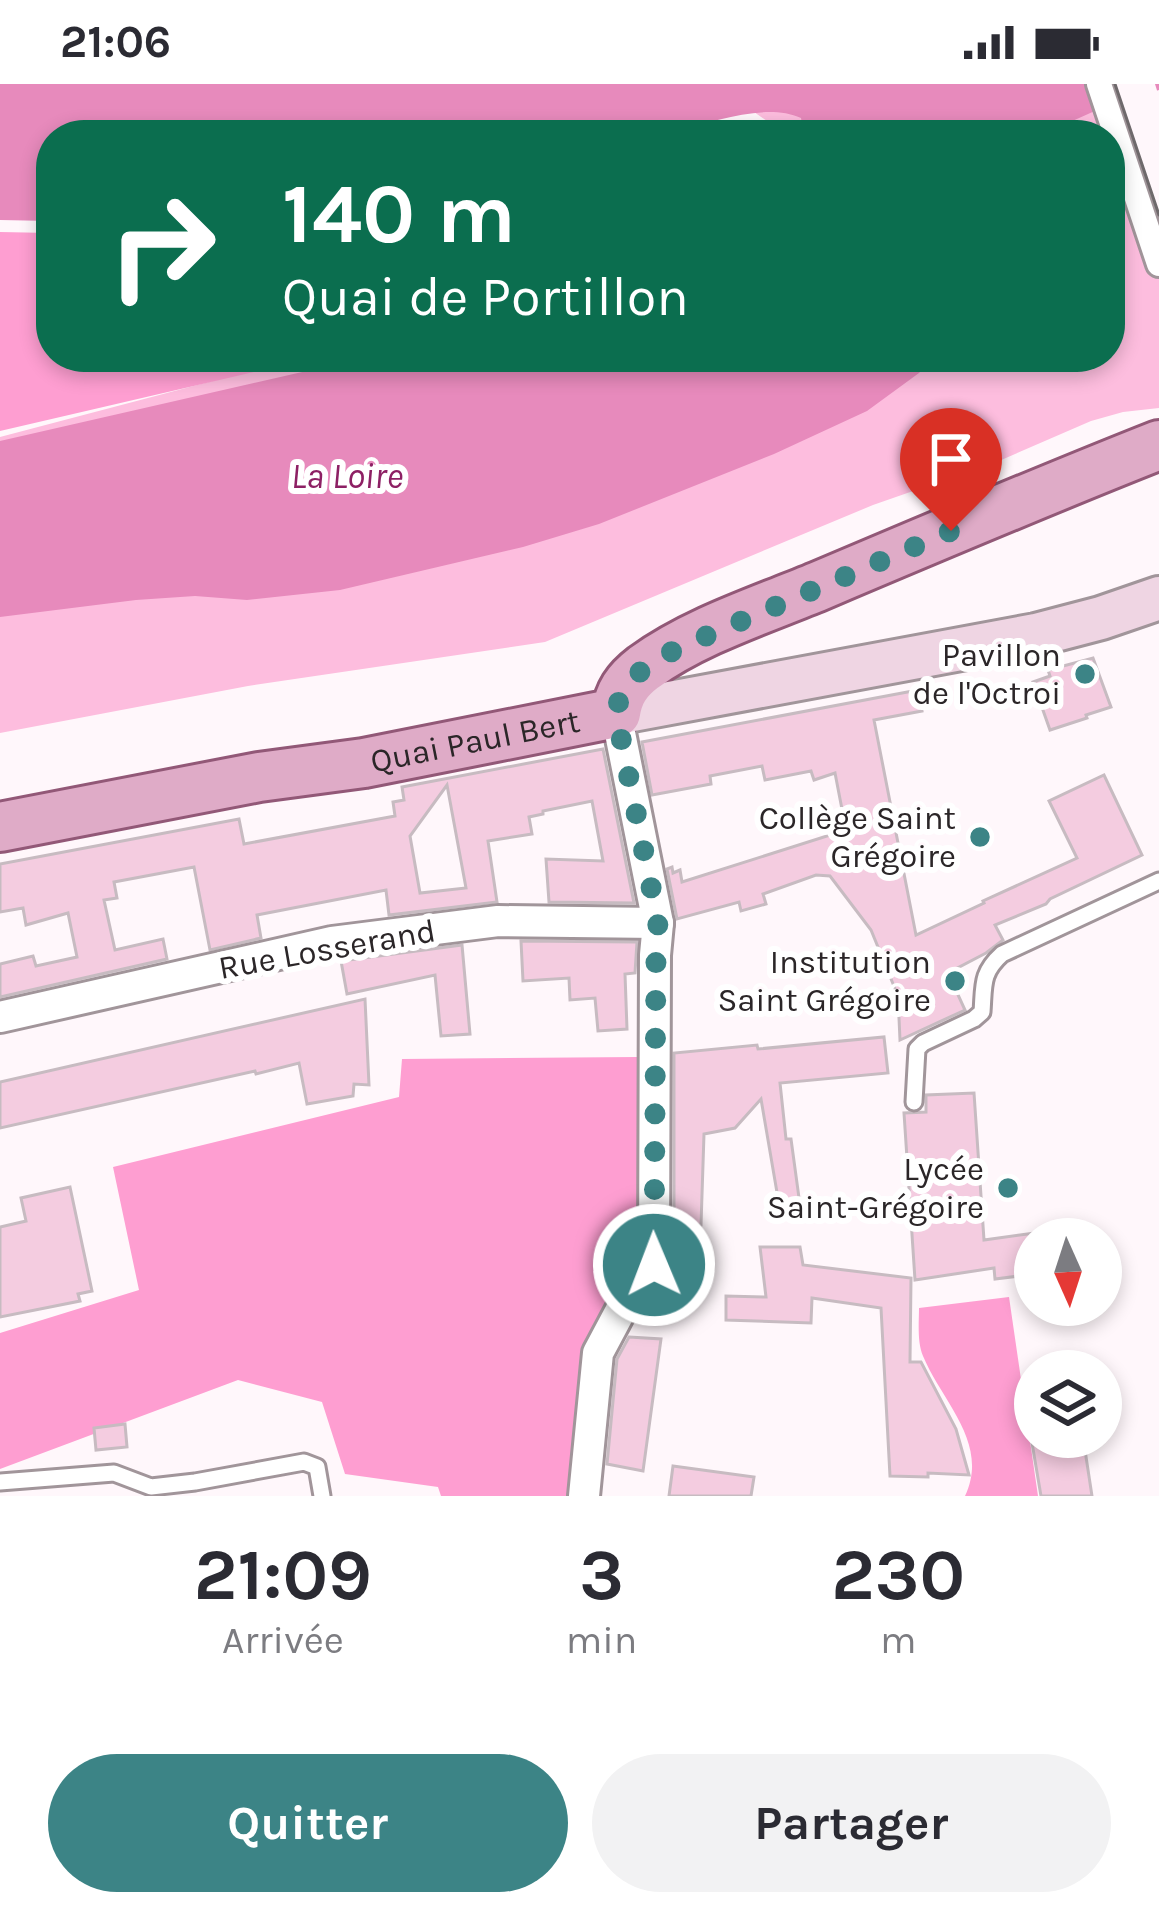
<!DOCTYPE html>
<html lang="fr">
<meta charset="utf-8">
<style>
:root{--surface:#fff;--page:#f2f2f3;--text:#2b2b33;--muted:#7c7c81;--accent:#3c8486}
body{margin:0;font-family:Karla,sans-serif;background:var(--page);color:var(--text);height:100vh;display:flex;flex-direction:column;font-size:45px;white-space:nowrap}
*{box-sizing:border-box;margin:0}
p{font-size:39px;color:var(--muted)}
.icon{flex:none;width:66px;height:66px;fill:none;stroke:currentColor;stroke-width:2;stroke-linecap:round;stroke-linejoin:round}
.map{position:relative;height:1412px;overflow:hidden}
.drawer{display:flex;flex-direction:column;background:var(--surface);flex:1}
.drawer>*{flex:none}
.banner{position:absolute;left:36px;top:36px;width:1089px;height:252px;border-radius:48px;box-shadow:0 6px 18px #0003;background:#0b6e4f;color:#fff;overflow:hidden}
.needle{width:78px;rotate:177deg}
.buttons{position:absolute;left:1014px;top:1134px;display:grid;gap:24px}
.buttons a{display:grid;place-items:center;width:108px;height:108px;border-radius:50%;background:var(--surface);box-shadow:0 6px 18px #0003;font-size:60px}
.pin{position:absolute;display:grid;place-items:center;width:102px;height:102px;color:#fff;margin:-123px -51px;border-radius:50% 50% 50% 0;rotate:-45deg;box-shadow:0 0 12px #0007}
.pin .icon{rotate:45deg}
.me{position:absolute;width:132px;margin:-66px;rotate:359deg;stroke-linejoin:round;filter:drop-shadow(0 0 9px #0008)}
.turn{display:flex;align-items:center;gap:42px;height:252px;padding:0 48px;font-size:54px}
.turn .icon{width:156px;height:156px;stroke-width:2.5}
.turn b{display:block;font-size:84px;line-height:102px}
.eta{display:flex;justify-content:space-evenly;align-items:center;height:204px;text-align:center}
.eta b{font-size:72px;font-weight:700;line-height:84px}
.action{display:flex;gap:24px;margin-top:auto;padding:24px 48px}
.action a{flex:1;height:138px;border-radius:72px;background:var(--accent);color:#fff;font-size:48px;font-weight:700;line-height:138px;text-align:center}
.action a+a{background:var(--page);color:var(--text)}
.status{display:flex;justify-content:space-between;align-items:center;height:84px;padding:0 60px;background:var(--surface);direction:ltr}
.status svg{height:33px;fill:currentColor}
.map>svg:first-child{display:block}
.green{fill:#fdbdde}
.forest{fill:#fe9ed1}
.water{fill:#e78abc}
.pier{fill:#fff7fb}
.building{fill:#f4cce0;stroke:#c7bbc1;stroke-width:3;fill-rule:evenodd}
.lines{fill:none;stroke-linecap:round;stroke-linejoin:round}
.service-casing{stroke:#a1959a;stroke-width:21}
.pedestrian-casing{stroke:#a1959a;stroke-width:30}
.minor-casing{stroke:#a1959a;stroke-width:36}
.secondary-casing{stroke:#a1959a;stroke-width:48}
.primary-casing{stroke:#925877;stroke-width:54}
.service{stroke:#fff;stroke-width:15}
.pedestrian{stroke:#fff;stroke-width:24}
.minor{stroke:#fff;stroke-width:30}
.secondary{stroke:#efd5e3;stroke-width:42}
.primary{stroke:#dfabc7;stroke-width:48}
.tram{stroke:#6e696b;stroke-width:3}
.route{stroke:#3c8486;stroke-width:21;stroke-dasharray:0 37.8}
.poi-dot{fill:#3c8486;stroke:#fff;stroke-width:4.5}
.labels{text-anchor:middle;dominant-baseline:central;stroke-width:12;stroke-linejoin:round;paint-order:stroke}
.poi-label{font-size:33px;fill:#2b2628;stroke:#fff;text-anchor:end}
.street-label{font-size:33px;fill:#2b2628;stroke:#fff}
.water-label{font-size:36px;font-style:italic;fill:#8d2064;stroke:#fff}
</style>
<div class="status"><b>21:06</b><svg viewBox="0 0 49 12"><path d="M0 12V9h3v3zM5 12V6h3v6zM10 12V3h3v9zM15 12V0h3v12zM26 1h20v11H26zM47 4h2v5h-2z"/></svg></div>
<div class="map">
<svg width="1159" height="1412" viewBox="0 0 1159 1412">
<rect width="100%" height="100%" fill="#fff7fb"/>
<path class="green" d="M 0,0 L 1106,0 L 1159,163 L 1159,324 L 1123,328 L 1091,337 L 999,377 L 873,421 L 545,558 L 248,602 L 0,649 L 0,353 L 303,273 L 1110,273 L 1110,51 L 787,51 L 737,16 L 51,51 Z"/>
<g class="forest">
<path d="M 0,148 L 51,149 L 51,273 L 319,273 L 0,347 Z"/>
<path d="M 637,973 L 637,1168 L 588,1264 L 575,1412 L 441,1412 L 438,1403 L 345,1390 L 322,1318 L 238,1296 L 0,1385 L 0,1249 L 139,1206 L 113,1083 L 399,1013 L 402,975 Z"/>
<path d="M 1009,1213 L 1038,1412 L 965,1412 C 990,1359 942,1318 923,1272 C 917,1258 919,1239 919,1224 Z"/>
</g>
<g class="water">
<path d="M 0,0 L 1159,0 L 1159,6 L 1097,26 L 1050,47 L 1050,51 L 804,51 L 801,34 C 764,18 716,39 677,45 C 665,47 652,48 639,49 L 51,51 L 51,137 L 0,136 Z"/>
<path d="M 368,273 L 935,273 L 919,289 L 867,327 L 774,370 L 599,440 L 523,463 L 340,506 L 247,516 L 195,512 L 136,516 L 0,533 L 0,357 Z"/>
</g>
<path class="pier" d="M 1089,0 L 1155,0 L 1159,13 L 1099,32 Z"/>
<g class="building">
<path d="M 1093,574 L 1111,623 L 1086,631 L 1087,634 L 1050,646 L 1033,598 L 1050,592 L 1048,586 Z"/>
<path d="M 918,606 L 922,627 L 874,636 L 916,851 L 984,819 L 983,817 L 1077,774 L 1049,717 L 1104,691 L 1142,771 L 1050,815 L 1046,820 L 995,841 L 1003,856 L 986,869 L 948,889 L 965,926 L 900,956 L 898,912 L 871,846 L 830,792 L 816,791 L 763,810 L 766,820 L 741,827 L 739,818 L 677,835 L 667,785 L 672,783 L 673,789 L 680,786 L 682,798 L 846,746 L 835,689 L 814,696 L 811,687 L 765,696 L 762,682 L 710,692 L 711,700 L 652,711 L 642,658 Z"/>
<path d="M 603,665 L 634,819 L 549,818 L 546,775 L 603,777 L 592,717 L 543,727 L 543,730 L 529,733 L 532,750 L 488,757 L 497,818 L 389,831 L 386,806 L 257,831 L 261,854 L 210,866 L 194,783 L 114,798 L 117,814 L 104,816 L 115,866 L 163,855 L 167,875 L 0,913 L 0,880 L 33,872 L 36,882 L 77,873 L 68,829 L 26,841 L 23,824 L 0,828 L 0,780 L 239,735 L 244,760 L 395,732 L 393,718 L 404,716 L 402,703 ZM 447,701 L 466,804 L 420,809 L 410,752 Z"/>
<path d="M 521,857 L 637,858 L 635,889 L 625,890 L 627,945 L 598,947 L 595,914 L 570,916 L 569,894 L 523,897 Z"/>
<path d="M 462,861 L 470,950 L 441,952 L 435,891 L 347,910 L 341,877 Z"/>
<path d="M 365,915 L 369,1001 L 354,1000 L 353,1012 L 307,1020 L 299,979 L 256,990 L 255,987 L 0,1044 L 0,998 Z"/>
<path d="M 884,953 L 888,989 L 780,999 L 786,1055 L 791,1055 L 800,1121 L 780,1126 L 761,1015 L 735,1044 L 704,1050 L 701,1141 L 674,1141 L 674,969 L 757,961 L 758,965 Z"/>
<path d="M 974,1009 L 984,1156 L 1035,1149 L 1035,1190 L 995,1195 L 994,1184 L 915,1196 L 904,1029 L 926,1028 L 926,1011 Z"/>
<path d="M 70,1103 L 92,1207 L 78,1210 L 80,1217 L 0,1233 L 0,1143 L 26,1137 L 21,1114 Z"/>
<path d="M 760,1163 L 800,1163 L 803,1181 L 911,1194 L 910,1278 L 921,1278 L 956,1345 L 969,1391 L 928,1389 L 928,1393 L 890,1392 L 881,1224 L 812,1214 L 811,1239 L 726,1236 L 726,1212 L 766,1213 Z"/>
<path d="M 629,1253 L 661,1255 L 643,1387 L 607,1380 L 617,1275 Z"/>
<path d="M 125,1340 L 127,1363 L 96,1366 L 94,1344 Z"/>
<path d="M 1031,1353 L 1083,1353 L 1092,1412 L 1041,1412 Z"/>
<path d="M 673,1382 L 754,1393 L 751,1412 L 669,1412 Z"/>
</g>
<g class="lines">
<defs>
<g id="service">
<path d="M 914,1018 L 917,965 L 923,959 L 974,935 L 982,928 C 984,901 981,889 1002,870 L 1159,797"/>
<path d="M 0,1398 L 114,1389 L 151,1403 L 195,1398 L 304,1378 L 317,1383 L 322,1412"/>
</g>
<path id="pedestrian" d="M 1099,0 L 1159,180"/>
<g id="minor">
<path d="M 0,933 L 332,858 L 498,837 L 658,839"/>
<path d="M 584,1412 L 598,1269 L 639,1192 L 654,1181 L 655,871 L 658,839 L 616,629"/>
</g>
<path id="secondary" d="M 616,629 L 1036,551 L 1101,534 L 1159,514"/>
<g id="primary">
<path id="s1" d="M 0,743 L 259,693 L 364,679 L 616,629 C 619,609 627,597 644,584 C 695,547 761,526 819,502 C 932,454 1045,406 1159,361"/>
</g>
</defs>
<use href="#service" class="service-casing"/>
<use href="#pedestrian" class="pedestrian-casing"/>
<use href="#minor" class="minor-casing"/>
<use href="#secondary" class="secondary-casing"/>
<use href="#primary" class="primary-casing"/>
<use href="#service" class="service"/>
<use href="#pedestrian" class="pedestrian"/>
<use href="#minor" class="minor"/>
<use href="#secondary" class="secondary"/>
<use href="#primary" class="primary"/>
<path class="tram" d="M 1115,0 L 1159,131"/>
</g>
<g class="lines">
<path class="route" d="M 654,1181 L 656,871 L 658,838 L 616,629 C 622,593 647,583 676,565 L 951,447"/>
</g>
<g class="poi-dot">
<circle cx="1085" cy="590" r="12"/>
<circle cx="980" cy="753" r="12"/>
<circle cx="955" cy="897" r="12"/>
<circle cx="1008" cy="1104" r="12"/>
</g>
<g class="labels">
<g class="poi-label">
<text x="1061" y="571">Pavillon<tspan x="1061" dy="38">de l'Octroi</tspan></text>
<text x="956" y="734">Collège Saint<tspan x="956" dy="38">Grégoire</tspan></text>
<text x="931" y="878">Institution<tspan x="931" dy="38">Saint Grégoire</tspan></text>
<text x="984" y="1085">Lycée<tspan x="984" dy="38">Saint-Grégoire</tspan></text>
</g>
<g class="street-label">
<text stroke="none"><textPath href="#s1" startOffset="483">Quai Paul Bert</textPath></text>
<text transform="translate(327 865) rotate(-10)">Rue Losserand</text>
</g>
<g class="water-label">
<text x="347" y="392">La Loire</text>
</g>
</g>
</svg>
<div class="buttons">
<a><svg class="needle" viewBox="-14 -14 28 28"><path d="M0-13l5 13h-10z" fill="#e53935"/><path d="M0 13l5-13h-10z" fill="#7c7c81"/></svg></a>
<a><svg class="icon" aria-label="layers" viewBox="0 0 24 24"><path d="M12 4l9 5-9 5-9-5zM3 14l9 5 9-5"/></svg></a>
</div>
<div class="pin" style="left:951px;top:447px;background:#d93025"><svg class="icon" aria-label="arrive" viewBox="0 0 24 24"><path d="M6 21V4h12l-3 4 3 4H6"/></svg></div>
<svg class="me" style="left:654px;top:1181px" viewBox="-20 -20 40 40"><circle r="17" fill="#3c8486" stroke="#fff" stroke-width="3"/><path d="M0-11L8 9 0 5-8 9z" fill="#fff"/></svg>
<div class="banner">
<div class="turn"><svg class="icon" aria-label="right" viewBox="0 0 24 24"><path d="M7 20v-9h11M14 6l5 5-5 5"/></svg><div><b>140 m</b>Quai de Portillon</div></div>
</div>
</div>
<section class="drawer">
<div class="eta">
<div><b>21:09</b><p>Arrivée</p></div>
<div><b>3</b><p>min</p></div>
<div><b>230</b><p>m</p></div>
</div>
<div class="action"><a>Quitter</a><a>Partager</a></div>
</section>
